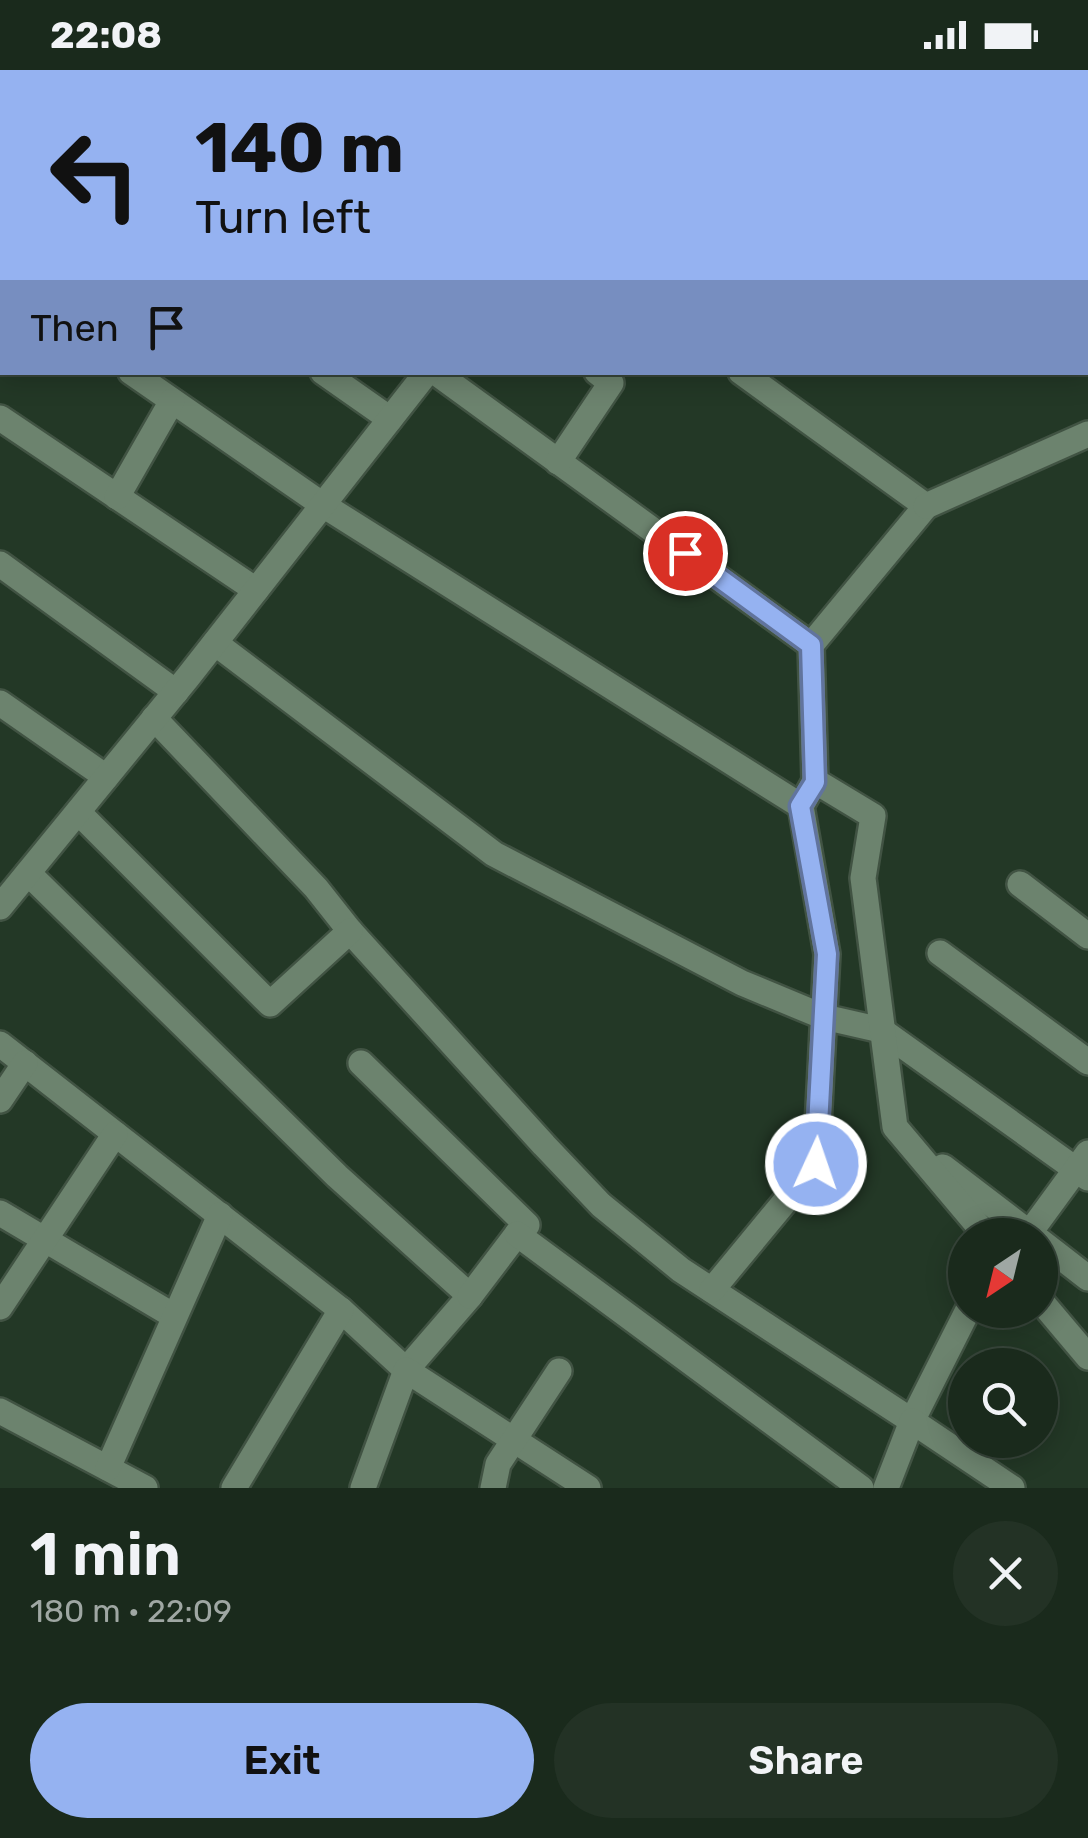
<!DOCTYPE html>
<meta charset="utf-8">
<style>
:root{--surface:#1a2a1c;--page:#233225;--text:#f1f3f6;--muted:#9fa7a3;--line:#38463b;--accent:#95b2f1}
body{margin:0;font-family:Rubik,sans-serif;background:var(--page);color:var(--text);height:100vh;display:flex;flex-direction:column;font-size:38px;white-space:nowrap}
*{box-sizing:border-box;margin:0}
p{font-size:32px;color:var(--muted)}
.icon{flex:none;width:55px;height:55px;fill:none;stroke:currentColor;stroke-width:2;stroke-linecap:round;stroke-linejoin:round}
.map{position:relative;height:1418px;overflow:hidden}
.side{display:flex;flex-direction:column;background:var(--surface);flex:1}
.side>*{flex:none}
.guide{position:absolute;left:0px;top:0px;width:1090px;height:305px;box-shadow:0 5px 25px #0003,0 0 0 2px var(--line);background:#95b2f1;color:#111;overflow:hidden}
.needle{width:65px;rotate:215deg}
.controls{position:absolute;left:948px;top:1148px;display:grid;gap:20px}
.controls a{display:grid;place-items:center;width:110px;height:110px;border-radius:50%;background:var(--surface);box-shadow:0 5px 25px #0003,0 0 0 2px var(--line);font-size:50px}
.pin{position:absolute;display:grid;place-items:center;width:85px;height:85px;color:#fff;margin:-42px;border:5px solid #fff;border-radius:50%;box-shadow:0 2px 10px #0007}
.me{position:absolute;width:110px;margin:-55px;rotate:3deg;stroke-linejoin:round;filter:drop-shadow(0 0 8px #0008)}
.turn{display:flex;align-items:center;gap:35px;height:210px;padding:0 30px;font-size:45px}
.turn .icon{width:130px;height:130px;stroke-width:2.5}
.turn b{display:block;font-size:70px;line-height:85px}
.then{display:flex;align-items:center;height:95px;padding:0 30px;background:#0003;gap:20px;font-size:38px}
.round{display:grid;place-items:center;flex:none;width:105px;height:105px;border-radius:52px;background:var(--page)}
.overview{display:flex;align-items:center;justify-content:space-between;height:170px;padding:0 30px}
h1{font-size:60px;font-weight:600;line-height:75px}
.cta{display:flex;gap:20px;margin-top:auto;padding:20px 30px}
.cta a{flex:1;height:115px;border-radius:60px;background:var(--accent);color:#111;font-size:40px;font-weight:600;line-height:115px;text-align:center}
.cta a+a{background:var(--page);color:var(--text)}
.status{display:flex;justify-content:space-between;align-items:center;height:70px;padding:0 50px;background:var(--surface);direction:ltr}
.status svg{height:28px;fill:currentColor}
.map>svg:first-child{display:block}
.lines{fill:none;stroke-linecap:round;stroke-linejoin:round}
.street-casing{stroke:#415343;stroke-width:30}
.street{stroke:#6c836e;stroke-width:25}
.route-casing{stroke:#61749d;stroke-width:25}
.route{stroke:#95b2f1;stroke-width:18}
</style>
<div class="status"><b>22:08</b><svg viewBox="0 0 49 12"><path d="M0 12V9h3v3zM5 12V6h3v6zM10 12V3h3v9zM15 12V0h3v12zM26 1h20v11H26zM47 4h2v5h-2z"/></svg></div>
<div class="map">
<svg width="1088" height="1418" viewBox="0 0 1088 1418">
<rect width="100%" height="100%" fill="#233826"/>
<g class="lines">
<defs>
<g id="street">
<path d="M 104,0 L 107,2"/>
<path d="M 280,0 L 284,2"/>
<path d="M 480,0 L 483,2"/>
<path d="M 673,0 L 677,2"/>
<path d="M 824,0 L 829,2"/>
<path d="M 852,2 L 854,0"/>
<path d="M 1085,2 L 1086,0"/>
<path d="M 0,78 L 2,79"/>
<path d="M 1088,145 L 1088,144"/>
<path d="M 0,212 L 2,214"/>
<path d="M 131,302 L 323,435 L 801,736"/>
<path d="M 323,302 L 390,349"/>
<path d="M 435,302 L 811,575"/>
<path d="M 741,302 L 926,436 L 811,575 L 815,711"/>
<path d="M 0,348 L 256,520"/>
<path d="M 558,392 L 611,313 L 597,302"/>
<path d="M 117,427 L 172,331"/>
<path d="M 926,436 L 1088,364"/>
<path d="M 0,494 L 176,622"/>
<path d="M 215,573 L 494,784 L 742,913 L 824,947 L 881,960 L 1088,1108"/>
<path d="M 0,633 L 106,707"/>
<path d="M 154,648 L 316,818 L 350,861 L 544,1075 L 601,1135 L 681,1200 L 912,1351 L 968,1240"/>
<path d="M 78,742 L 270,934 L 350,861"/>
<path d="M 28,803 L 337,1106 L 470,1226 L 406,1300 L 341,1240"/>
<path d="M 1020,814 L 1088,866"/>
<path d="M 0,837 L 188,607 L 427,302"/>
<path d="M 940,883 L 1088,992"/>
<path d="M 0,974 L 341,1240 L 234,1418"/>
<path d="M 361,993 L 527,1155 L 517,1164 L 470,1226"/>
<path d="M 0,1030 L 25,993"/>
<path d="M 943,1097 L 1032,1165"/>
<path d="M 0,1143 L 174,1246"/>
<path d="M 517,1164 L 861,1418"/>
<path d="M 1028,1165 L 1088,1083"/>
<path d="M 1040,1171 L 1088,1208"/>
<path d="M 712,1220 L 816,1094 L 827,884 L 801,736 L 815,711 L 873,746 L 863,808 L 895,1057 L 986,1165"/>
<path d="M 1040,1230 L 1088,1287"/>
<path d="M 0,1237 L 115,1064"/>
<path d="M 0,1341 L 145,1418"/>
<path d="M 108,1398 L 220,1145"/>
<path d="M 363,1418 L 406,1300 L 588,1418"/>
<path d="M 493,1418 L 498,1394 L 559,1301"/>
<path d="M 886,1418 L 912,1351 L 1012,1418"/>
</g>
</defs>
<use href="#street" class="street-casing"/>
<use href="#street" class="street"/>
</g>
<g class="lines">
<defs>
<path id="route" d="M 685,483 L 811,575 L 815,712 L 800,736 L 827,884 L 816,1094"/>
</defs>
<use href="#route" class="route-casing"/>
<use href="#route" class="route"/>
</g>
</svg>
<div class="controls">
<a><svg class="needle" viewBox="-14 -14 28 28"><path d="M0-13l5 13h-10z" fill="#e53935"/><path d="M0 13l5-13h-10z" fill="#9fa7a3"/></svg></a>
<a><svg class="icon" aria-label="search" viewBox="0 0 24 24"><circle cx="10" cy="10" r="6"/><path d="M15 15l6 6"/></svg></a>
</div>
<div class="pin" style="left:685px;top:483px;background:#d93025"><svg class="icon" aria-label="arrive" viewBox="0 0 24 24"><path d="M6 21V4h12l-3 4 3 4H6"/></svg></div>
<svg class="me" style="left:816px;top:1094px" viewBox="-20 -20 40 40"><circle r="17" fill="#95b2f1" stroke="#fff" stroke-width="3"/><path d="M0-11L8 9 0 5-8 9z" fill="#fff"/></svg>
<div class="guide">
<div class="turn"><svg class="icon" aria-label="left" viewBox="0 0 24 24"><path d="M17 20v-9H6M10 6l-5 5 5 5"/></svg><div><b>140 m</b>Turn left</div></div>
<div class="then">Then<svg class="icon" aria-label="arrive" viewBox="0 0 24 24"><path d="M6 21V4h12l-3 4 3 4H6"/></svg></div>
</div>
</div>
<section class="side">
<div class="overview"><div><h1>1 min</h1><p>180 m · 22:09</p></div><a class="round"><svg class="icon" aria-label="close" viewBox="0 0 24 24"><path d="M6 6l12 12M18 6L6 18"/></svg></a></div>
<div class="cta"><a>Exit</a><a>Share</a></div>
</section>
